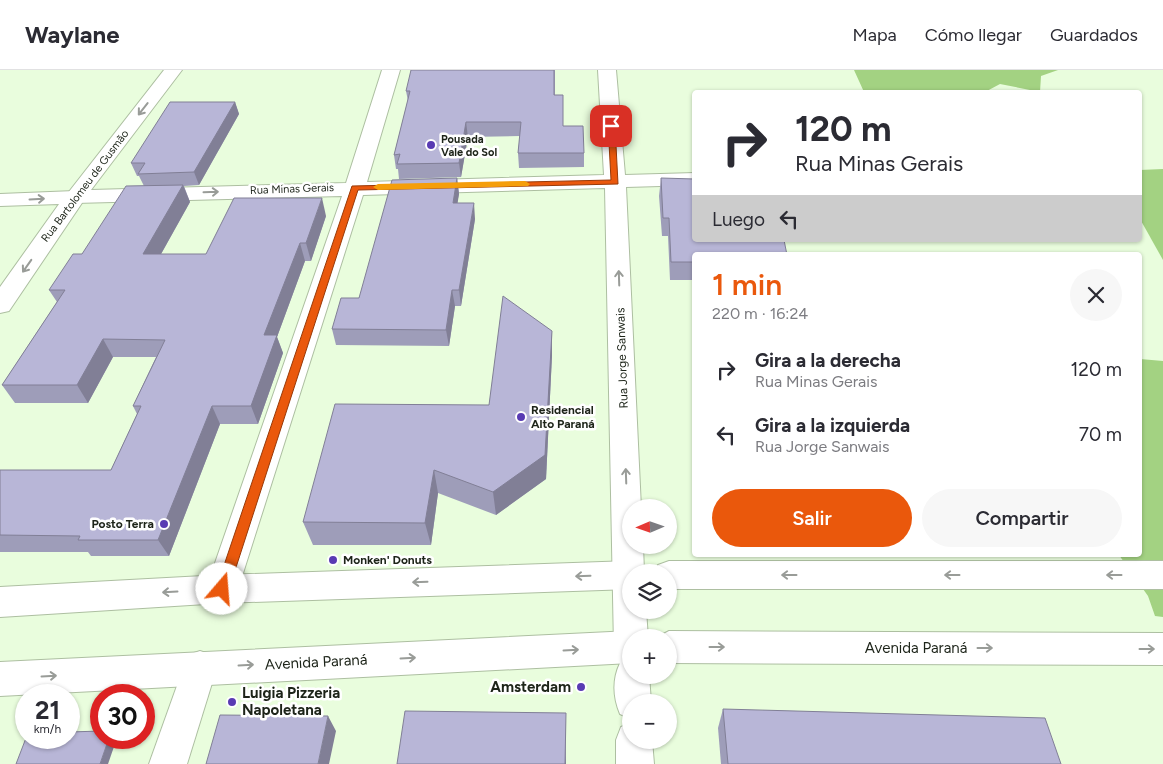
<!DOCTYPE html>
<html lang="es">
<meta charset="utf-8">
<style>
:root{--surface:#fff;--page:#f7f7f7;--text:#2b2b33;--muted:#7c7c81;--line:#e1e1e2;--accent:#ea580c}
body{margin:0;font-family:Figtree,sans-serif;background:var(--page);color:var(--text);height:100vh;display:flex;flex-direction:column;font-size:19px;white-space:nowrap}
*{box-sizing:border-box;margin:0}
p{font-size:16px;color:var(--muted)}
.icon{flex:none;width:28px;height:28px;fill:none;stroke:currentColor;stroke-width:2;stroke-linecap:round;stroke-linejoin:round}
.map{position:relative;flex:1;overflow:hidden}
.details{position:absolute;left:692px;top:182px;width:450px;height:305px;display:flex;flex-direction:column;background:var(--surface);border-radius:5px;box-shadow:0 1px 4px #0004}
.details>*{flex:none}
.hud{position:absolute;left:692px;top:20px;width:450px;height:152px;border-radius:5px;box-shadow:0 1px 4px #0004;background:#fff;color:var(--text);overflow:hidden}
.needle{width:32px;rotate:268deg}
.controls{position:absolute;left:622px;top:429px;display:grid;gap:10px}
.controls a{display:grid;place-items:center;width:55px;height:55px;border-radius:50%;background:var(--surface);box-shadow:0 1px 4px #0004;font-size:25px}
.speed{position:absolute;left:15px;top:614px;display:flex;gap:10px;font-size:25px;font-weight:700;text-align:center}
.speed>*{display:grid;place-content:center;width:65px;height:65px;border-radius:50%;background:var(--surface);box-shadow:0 1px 4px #0004;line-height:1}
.speed small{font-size:12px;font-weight:400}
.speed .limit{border:8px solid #d22;background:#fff;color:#111}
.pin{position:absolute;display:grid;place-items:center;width:42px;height:42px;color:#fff;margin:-21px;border-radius:10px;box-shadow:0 2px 8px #0006}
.me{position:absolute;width:55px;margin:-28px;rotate:18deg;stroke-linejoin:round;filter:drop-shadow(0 0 4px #0008)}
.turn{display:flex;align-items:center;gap:18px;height:105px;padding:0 20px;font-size:22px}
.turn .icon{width:65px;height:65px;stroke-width:2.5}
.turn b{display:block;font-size:35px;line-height:42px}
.then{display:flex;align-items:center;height:48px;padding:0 20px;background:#0003;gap:10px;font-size:19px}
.round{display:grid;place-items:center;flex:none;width:52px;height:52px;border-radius:26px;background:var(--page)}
.summary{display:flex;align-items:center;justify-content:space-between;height:85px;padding:0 20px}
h1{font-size:30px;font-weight:600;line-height:38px;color:var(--accent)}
.cta{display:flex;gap:10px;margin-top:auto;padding:10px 20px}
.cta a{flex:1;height:58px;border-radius:30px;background:var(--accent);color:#fff;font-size:20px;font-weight:600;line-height:58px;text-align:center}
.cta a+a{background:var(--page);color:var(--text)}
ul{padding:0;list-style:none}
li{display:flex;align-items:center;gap:15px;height:65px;padding:0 20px}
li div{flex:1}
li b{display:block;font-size:19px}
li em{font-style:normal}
header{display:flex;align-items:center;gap:30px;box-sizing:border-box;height:70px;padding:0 25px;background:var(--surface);border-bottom:1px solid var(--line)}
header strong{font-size:24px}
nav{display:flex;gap:28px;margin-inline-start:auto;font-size:18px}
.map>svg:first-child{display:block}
.forest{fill:#a3d282}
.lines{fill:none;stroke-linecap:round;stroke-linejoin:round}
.minor-casing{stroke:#adbfa1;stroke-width:2}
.major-casing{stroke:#adbfa1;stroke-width:2}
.minor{fill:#fff;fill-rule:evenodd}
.major{fill:#fff;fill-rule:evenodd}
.wall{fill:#9e9db9}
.shaded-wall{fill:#817f96}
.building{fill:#b8b6d7;stroke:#817f96}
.oneway{stroke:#999c98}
.route{fill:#ea580c;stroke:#983908}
.slow{fill:#f59e0b}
.poi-dot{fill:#593bb3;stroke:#fff;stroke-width:2}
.labels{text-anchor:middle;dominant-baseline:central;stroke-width:5;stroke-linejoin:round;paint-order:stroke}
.far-poi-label{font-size:11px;font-weight:bold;fill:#1d2419;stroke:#fff;text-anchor:start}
.far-street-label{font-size:11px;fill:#1d2419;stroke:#fff}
.street-label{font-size:12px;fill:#1d2419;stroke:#fff}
.poi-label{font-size:12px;font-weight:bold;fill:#1d2419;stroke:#fff;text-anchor:start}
.near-street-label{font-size:15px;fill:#1d2419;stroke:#fff}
.near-poi-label{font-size:15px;font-weight:bold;fill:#1d2419;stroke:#fff;text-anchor:end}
</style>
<header>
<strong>Waylane</strong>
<nav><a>Mapa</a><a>Cómo llegar</a><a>Guardados</a></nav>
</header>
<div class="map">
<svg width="1163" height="694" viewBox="0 0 1163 694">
<rect width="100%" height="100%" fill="#e9fddd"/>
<g class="forest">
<path d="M 854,0 L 1058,0 L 1041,6 L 1040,22 L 1000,14 L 985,22 L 864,22 Z"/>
<path d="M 1163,99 L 1163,190 L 1140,149 L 1140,100 Z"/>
<path d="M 1140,289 L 1163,291 L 1163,547 L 1155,546 L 1148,526 L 1119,485 L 1140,485 Z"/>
</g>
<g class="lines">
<defs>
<g id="minor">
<path d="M 164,0 L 182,0 L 91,120 L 346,113 L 382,0 L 400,0 L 367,112 L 604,105 L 598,0 L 616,0 L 625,105 L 695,103 L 695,115 L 626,117 L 641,438 L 631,438 L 631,475 L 643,475 L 644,502 L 631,502 L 631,540 L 646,540 L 648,568 L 631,568 L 631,605 L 649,605 L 651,632 L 631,632 L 631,649 L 620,644 C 613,627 612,610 620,593 L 626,591 L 619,588 L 614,577 L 605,118 L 363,125 L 238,519 L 233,529 L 222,533 L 211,529 L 206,519 L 342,126 L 75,133 L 68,131 L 64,127 L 68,123 Z"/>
<path d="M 200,581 L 212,585 L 217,597 L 187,694 L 149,694 L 188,585 Z"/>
<path d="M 631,653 L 631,670 L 652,670 L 654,694 L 616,694 L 616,670 L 621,657 Z"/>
</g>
<g id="major">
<path d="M 75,121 L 82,123 L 86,127 L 9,241 L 0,243 L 0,217 L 59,134 L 0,136 L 0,124 Z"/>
<path d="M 631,491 L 642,495 L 646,502 L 631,502 L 631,519 L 222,533 L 0,547 L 0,517 L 222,505 Z"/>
<path d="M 669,491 L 1163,491 L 1163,519 L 669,519 L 669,502 L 654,502 L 658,495 Z"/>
<path d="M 631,561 L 644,568 L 631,568 L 631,593 L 0,626 L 0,592 Z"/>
<path d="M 669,561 L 1163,563 L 1163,595 L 669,593 L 669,568 L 656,568 Z"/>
</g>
</defs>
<use href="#minor" class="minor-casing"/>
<use href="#major" class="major-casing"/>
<use href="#minor" class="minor"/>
<use href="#major" class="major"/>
</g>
<g class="wall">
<path d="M 555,0 L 555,25 L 563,56 L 584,83 L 584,97 L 519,98 L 518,83 L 520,66 L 468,67 L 461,107 L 399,109 L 398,99 L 396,99 L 394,85 L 408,31 L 406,21 Z"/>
<path d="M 235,32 L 239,44 L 199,115 L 184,116 L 190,132 L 161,184 L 206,184 L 326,146 L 311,191 L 305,191 L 277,267 L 283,283 L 258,354 L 220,354 L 169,486 L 91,486 L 88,482 L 0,482 L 0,400 L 111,400 L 137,344 L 133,336 L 156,287 L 113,287 L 88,333 L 15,333 L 2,315 L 57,232 L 49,220 L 144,116 L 139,106 L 137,106 L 131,93 Z"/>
<path d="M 457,108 L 459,124 L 457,133 L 475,149 L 461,236 L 455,236 L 449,276 L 336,275 L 332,259 L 359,228 Z"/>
<path d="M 661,108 L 695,185 L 695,210 L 670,210 L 668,166 L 662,166 L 659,126 Z"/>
<path d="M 552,261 L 552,285 L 546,409 L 496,445 L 438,423 L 431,475 L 313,475 L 303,452 L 489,335 Z"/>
<path d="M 723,639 L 1061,694 L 721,694 L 718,658 Z"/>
</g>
<g class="shaded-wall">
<path d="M 235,32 L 239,44 L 199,115 L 194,102 Z"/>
<path d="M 466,52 L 468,67 L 461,107 L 459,93 Z"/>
<path d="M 457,108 L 459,124 L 455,149 L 453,133 Z"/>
<path d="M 183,115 L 190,132 L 151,202 L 143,184 Z"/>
<path d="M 322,128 L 326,146 L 311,191 L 306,173 Z"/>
<path d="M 474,133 L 475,149 L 461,236 L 459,220 Z"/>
<path d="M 300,173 L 305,191 L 277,267 L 283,283 L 258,354 L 251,336 L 264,265 Z"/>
<path d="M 452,220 L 455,236 L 449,276 L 446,260 Z"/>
<path d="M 552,261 L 552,285 L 546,409 L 496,445 L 493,422 Z"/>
<path d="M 103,269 L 113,287 L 88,333 L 77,315 Z"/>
<path d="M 212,336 L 220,354 L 169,486 L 158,470 Z"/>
<path d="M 434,400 L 438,423 L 431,475 L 425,453 Z"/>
<path d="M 566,643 L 566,694 L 565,694 Z"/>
<path d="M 328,646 L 336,661 L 329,694 L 318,694 Z"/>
<path d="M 109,668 L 117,668 L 108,694 L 100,694 Z"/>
</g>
<g class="building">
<path d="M 411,0 L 554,0 L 554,25 L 563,25 L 563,56 L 583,56 L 584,83 L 518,83 L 521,52 L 466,52 L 459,93 L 397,94 L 400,84 L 394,85 L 410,21 L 406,21 Z"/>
<path d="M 170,32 L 235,32 L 194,102 L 138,104 L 145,93 L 131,93 Z"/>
<path d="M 457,108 L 453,133 L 474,133 L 459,220 L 452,220 L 446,260 L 332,259 L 341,228 L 359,228 L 392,110 Z"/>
<path d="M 661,108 L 695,109 L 695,170 L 784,170 L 787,185 L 695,185 L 695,192 L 671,192 L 669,148 L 663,148 Z"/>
<path d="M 183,115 L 143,184 L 206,184 L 234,128 L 322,128 L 306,173 L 300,173 L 264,265 L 277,265 L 251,336 L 212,336 L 158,470 L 78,470 L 80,466 L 0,465 L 0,400 L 111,400 L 141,336 L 133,336 L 165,270 L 103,269 L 77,315 L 2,315 L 65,220 L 49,220 L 73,184 L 82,184 L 126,116 Z"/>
<path d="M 503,226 L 552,261 L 545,385 L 493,422 L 434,400 L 425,453 L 303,452 L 335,334 L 489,335 Z"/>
<path d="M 723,639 L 1045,648 L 1061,694 L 728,694 Z"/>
<path d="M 405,641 L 566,643 L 565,694 L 397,694 Z"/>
<path d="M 220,645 L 328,646 L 318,694 L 206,694 Z"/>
<path d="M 101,661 L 101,668 L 109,668 L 100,694 L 16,694 L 26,668 L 69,668 L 69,662 Z"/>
</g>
<defs><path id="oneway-shaft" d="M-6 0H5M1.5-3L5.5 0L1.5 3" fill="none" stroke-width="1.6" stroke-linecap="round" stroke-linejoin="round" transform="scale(1.25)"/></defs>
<g class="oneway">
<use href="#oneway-shaft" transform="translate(143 39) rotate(128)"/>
<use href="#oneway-shaft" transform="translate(211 122) rotate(-2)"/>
<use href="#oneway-shaft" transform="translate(37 129) rotate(-3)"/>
<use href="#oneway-shaft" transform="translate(27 196) rotate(125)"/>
<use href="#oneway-shaft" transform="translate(619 208) rotate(-92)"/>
<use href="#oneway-shaft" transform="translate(626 406) rotate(-92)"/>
<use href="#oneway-shaft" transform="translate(789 505) rotate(180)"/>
<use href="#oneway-shaft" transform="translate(952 505) rotate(180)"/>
<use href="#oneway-shaft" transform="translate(1114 505) rotate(180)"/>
<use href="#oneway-shaft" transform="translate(583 506) rotate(178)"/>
<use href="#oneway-shaft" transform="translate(420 512) rotate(178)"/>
<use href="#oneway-shaft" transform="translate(170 522) rotate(177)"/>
<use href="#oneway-shaft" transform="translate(717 577)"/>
<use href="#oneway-shaft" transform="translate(985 578)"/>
<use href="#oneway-shaft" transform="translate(1147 579)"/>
<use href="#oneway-shaft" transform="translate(571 580) rotate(-3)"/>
<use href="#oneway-shaft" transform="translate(408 588) rotate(-3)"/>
<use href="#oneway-shaft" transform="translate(246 595) rotate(-3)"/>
<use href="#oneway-shaft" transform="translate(49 606) rotate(-3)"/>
</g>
<path class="route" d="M 608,54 L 615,56 L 618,114 L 358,120 L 229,519 L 227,523 L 222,525 L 218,523 L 216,519 L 352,116 L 611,110 Z"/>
<path class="slow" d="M 525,111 L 530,114 L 528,116 L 378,120 L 373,117 L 378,114 Z"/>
<g class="poi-dot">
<circle cx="431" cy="75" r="5"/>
<circle cx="521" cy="347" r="5"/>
<circle cx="164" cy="454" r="5"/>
<circle cx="333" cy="490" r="5"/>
<circle cx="581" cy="617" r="5"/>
<circle cx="232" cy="632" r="5"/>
</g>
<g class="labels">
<g class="far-poi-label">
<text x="441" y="69">Pousada<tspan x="441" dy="13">Vale do Sol</tspan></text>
</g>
<g class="far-street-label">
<text transform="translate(85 116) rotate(-53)">Rua Bartolomeu de Gusmão</text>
<text transform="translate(292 119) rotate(-2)">Rua Minas Gerais</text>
</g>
<g class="street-label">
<text transform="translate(622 288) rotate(-92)">Rua Jorge Sanwais</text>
</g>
<g class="poi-label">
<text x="531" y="340">Residencial<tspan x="531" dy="14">Alto Paraná</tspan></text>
<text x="154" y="454" text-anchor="end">Posto Terra</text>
<text x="343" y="490">Monken' Donuts</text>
</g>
<g class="near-street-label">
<text x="916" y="578">Avenida Paraná</text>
<text transform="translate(316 592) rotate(-3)">Avenida Paraná</text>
</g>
<g class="near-poi-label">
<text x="571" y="617">Amsterdam</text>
<text x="242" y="623" text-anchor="start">Luigia Pizzeria<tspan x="242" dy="17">Napoletana</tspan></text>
</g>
</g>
</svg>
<div class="controls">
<a><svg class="needle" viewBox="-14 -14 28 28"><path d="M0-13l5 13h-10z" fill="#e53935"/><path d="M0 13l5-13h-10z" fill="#7c7c81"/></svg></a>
<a><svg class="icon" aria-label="layers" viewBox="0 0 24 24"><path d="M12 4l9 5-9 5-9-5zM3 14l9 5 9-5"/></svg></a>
<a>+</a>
<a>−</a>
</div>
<div class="speed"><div>21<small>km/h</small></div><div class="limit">30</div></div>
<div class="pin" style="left:611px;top:56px;background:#d93025"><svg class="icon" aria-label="arrive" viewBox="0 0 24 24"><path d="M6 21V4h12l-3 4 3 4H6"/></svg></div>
<svg class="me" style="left:222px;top:519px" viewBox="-20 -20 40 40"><circle r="19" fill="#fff"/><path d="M0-13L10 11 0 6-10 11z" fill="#ea580c"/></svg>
<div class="hud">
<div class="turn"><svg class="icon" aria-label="right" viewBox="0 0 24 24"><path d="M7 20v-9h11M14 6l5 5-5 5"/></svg><div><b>120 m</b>Rua Minas Gerais</div></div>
<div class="then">Luego<svg class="icon" aria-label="left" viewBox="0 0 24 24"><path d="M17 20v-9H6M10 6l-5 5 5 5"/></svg></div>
</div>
<section class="details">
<div class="summary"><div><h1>1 min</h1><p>220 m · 16:24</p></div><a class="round"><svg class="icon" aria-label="close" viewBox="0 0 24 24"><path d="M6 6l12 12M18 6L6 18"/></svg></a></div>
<ul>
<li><svg class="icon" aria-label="right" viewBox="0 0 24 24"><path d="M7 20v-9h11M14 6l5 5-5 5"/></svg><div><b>Gira a la derecha</b><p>Rua Minas Gerais</p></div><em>120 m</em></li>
<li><svg class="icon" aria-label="left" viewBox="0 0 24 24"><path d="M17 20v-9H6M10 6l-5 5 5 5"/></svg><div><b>Gira a la izquierda</b><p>Rua Jorge Sanwais</p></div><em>70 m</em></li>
</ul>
<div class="cta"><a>Salir</a><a>Compartir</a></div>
</section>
</div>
